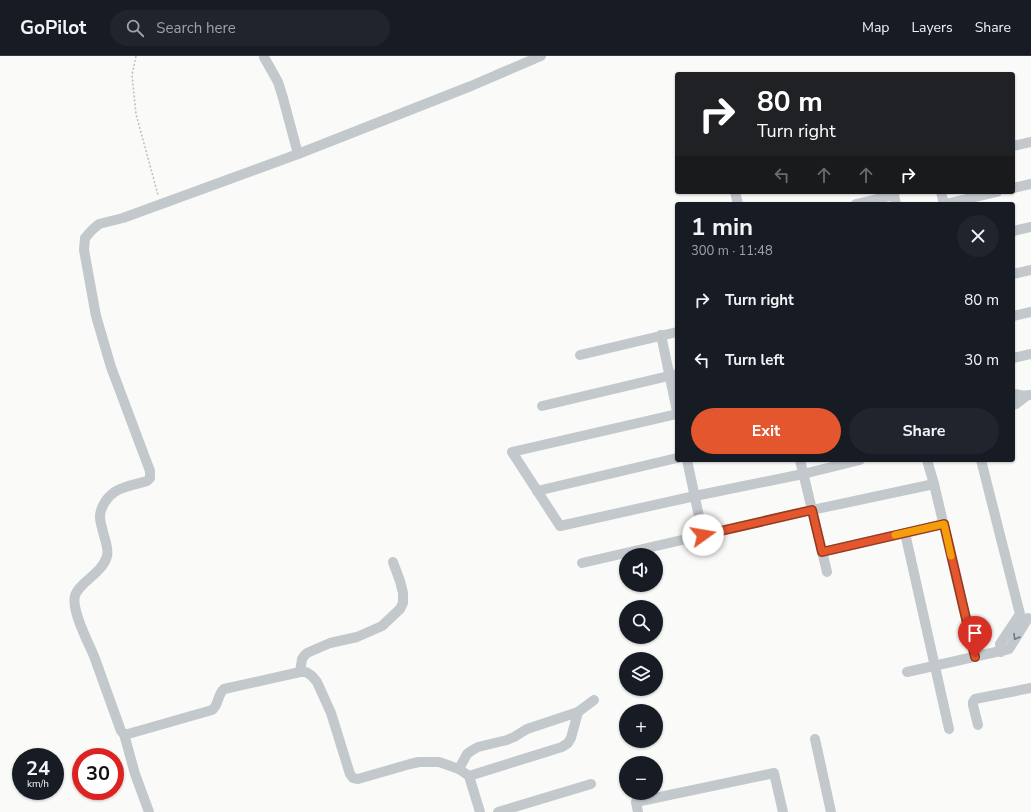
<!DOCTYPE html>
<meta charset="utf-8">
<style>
:root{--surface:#171b24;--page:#20242c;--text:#f1f3f6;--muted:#9ea1a6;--line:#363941;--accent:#e4572e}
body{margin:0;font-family:"Nunito Sans",sans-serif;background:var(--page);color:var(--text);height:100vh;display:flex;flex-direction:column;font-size:15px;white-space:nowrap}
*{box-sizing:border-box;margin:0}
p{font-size:13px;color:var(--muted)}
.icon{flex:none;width:22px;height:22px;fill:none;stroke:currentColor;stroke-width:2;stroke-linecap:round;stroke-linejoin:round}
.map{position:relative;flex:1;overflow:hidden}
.details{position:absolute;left:675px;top:146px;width:340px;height:260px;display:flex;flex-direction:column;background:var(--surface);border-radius:4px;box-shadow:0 1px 3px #0004}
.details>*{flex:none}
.guide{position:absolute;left:675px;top:16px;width:340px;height:122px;border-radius:4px;box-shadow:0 1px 3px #0004;background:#202124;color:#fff;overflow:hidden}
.tools{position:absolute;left:619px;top:492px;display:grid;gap:8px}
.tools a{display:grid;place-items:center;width:44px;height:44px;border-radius:50%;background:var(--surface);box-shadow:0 1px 3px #0004;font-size:20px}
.speed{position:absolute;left:12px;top:692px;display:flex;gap:8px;font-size:20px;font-weight:700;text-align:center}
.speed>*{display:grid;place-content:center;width:52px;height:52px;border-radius:50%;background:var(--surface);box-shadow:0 1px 3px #0004;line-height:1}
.speed small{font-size:10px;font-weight:400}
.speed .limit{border:6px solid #d22;background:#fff;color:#111}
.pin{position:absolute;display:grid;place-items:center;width:34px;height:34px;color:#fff;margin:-41px -17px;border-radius:50% 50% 50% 0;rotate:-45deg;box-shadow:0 0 4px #0007}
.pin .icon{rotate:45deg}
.me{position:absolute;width:44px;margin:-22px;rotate:77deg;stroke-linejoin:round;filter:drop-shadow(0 0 3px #0008)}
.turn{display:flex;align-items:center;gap:14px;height:84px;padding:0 16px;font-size:18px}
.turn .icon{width:52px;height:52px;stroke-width:2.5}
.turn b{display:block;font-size:28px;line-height:34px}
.lanes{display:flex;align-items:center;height:38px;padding:0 16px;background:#0003;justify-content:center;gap:20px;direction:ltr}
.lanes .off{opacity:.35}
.round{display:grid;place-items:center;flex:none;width:42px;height:42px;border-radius:21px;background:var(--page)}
.overview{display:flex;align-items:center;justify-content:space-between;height:68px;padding:0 16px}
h1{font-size:24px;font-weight:700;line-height:30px}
.primary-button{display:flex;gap:8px;margin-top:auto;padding:8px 16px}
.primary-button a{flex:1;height:46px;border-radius:24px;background:var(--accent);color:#fff;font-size:16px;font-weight:700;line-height:46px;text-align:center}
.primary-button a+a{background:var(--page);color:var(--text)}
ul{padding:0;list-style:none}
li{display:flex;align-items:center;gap:12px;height:60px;padding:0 16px}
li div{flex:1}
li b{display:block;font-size:15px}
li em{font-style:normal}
header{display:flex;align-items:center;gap:24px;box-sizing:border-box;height:56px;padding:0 20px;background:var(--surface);border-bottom:1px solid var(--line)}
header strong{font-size:19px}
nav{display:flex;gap:22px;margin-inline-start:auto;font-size:14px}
.search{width:280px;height:36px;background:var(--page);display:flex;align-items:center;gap:10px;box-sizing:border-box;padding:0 14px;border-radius:22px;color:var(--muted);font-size:15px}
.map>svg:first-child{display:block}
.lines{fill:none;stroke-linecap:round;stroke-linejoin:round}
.path{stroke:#bbbfc2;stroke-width:1.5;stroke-dasharray:2 2;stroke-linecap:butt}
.minor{stroke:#c3c8cc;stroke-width:10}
.oneway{stroke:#6a7a87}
.route-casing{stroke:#94391e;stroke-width:10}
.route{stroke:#e4572e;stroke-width:7}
.slow{stroke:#f59e0b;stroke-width:7}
</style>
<header>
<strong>GoPilot</strong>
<div class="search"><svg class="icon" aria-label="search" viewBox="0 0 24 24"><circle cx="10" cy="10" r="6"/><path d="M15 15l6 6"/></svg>Search here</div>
<nav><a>Map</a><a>Layers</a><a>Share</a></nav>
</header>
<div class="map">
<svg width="1031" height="756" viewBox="0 0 1031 756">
<rect width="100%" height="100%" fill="#fafaf8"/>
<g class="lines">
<path class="path" d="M 136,0 L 132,19 L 136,58 L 158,139"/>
<g class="minor">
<path d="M 264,1 L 278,26 L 283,42 L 298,98"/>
<path d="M 1013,90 L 1031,86"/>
<path d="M 1013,132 L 1031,128"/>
<path d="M 735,136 L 738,148"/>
<path d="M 941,136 L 944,148"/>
<path d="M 856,148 L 894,139 L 896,148"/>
<path d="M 945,148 L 997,136"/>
<path d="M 1013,175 L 1031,171"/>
<path d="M 1013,218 L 1031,214"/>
<path d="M 1013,260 L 1031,256"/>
<path d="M 661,279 L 677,355"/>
<path d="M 580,299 L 677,276"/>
<path d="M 1013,302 L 1031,298"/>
<path d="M 1013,338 C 1020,338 1022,341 1031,339"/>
<path d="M 1013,349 L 1016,348 L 1025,341"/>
<path d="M 542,350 L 677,318"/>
<path d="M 677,358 L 512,396 L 560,470 L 695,440 L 803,418 L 860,404"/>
<path d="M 687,404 L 703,479"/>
<path d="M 800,404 L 827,516"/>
<path d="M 981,404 L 1020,558 L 1000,588 L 1001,596"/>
<path d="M 934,428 L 975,601"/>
<path d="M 537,435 L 677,402"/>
<path d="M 905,477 L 949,673"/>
<path d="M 822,496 L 944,468"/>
<path d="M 582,507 L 812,454 L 934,428 L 927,404"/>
<path d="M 300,616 L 302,603 L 304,600 L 307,597 L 330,587 L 357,581 L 382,570 L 400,553 L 403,547 L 403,537 L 400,525 L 393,506"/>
<path d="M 907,616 L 1009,593 L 1028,562"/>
<path d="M 978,669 L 973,649 L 973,646 L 975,643 L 1031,632"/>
<path d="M 124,678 L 135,718 L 149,756"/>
<path d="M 815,683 L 831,756"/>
<path d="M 459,713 L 467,698 L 471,695 L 478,691 L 507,684 L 514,681 L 527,673 L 578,656"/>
<path d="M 469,720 L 562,691 L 568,687 L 571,682 L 578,656 L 594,644"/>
<path d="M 480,756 L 469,720 L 459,713 L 439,706 L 419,706 L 410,708 L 358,723 L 353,722 L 350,718 L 331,657 L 317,626 L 312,620 L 306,616 L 300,616 L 224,633 C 217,639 219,649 212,654 L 128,678 L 124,678 L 121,675 C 112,650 103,625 94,600 C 88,586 71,554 75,540 C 78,527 103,517 107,500 C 109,493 105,484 103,476 C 102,471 100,466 100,461 C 100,451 108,439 118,434 C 126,430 137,428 147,425 L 150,422 L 150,415 L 111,311 L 96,260 L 84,194 L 85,182 L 92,174 L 99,168 L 123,162 L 298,98 L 471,30 L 541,0"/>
<path d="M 498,756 L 591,728"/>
<path d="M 638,756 L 636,746 L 774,717 L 783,756"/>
</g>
</g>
<defs><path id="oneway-chevron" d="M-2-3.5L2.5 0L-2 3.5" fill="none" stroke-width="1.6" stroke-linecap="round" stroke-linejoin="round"/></defs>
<use class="oneway" href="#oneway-chevron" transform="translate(1016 581) rotate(121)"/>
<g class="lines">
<defs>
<path id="route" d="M 703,479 L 812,454 L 822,496 L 944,468 L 975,601"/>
</defs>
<use href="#route" class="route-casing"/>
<use href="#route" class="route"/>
<path class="slow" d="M 895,479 L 944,468 L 951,500"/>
</g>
</svg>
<div class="tools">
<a><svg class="icon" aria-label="sound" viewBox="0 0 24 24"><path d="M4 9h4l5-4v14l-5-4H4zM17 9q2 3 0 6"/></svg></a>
<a><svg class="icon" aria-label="search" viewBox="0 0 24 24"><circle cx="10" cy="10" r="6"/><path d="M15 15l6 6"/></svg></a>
<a><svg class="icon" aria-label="layers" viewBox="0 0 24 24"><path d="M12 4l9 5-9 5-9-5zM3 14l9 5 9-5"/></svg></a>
<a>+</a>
<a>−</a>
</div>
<div class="speed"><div>24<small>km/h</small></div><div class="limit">30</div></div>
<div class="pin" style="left:975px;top:601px;background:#d93025"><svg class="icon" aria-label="arrive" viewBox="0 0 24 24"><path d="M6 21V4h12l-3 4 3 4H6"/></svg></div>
<svg class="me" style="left:703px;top:479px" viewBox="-20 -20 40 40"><circle r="19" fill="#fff"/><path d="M0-13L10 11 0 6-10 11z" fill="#e4572e"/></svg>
<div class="guide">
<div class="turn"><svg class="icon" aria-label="right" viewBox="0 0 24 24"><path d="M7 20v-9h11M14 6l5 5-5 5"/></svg><div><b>80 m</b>Turn right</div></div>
<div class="lanes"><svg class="icon off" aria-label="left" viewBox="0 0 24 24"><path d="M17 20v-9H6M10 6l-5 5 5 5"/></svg><svg class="icon off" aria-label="ahead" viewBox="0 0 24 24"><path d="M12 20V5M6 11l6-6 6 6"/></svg><svg class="icon off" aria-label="ahead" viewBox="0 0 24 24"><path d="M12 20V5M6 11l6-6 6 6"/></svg><svg class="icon" aria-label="right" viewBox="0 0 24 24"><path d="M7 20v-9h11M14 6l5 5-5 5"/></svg></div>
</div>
<section class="details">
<div class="overview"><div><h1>1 min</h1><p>300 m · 11:48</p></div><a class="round"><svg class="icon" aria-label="close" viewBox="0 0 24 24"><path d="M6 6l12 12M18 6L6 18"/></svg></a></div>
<ul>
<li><svg class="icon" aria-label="right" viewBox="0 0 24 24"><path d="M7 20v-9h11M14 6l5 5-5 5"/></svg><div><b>Turn right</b></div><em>80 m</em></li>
<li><svg class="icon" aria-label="left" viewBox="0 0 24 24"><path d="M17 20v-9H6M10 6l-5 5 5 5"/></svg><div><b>Turn left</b></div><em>30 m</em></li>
</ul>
<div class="primary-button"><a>Exit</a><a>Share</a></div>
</section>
</div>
